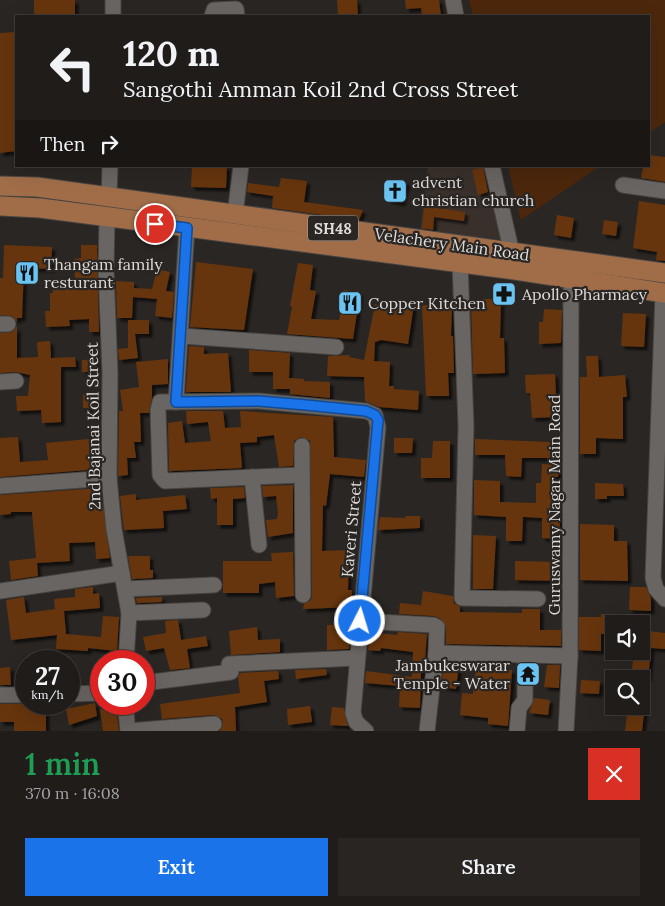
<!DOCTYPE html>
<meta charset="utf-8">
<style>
:root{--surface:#201c1a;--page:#282523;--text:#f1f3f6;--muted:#a2a1a2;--line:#3d3a39;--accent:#1a73e8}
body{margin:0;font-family:Lora,serif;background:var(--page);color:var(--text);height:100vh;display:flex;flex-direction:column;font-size:19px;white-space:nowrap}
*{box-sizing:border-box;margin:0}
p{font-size:16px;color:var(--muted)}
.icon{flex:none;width:28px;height:28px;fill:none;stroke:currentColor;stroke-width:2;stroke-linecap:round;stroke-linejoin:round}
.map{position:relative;height:731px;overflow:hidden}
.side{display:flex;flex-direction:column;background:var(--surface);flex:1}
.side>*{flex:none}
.top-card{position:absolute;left:15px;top:15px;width:635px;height:152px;border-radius:0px;box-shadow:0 5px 20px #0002,0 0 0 1px var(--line);background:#201c1a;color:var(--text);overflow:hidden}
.fabs{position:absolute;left:605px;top:615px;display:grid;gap:10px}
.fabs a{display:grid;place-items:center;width:45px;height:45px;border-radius:0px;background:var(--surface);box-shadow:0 5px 20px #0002,0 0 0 1px var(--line);font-size:25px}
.speed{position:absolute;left:15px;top:650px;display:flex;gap:10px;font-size:25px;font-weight:700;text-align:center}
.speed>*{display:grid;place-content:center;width:65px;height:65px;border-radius:50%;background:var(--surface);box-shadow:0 5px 20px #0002,0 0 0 1px var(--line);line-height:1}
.speed small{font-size:12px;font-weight:400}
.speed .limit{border:8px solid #d22;background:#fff;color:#111}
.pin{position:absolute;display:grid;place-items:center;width:42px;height:42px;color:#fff;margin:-21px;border:2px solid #fff;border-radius:50%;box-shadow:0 1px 5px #0007}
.me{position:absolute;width:55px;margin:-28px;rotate:5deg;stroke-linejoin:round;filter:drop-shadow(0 0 4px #0008)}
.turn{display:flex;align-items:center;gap:18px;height:105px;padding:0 25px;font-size:22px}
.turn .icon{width:65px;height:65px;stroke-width:2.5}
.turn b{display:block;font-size:35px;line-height:42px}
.then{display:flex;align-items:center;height:48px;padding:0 25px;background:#0003;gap:10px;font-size:19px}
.round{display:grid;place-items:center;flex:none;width:52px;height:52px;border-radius:0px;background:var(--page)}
.overview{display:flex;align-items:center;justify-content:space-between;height:85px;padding:0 25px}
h1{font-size:30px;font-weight:600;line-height:38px;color:#1e9e55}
.cta{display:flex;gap:10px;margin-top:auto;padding:10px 25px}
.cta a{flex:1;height:58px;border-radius:0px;background:var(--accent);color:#fff;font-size:20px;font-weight:600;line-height:58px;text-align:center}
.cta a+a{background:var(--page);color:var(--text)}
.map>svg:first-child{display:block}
.built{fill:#39302b}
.green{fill:#4c270c}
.building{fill:#66350f;filter:url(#shadow)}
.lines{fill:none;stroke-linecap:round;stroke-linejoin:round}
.minor-casing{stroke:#474441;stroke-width:17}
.major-casing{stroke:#474441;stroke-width:21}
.minor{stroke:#696562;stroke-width:15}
.major{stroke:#a16d49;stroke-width:19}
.route-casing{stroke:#114b97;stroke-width:12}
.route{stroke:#1a73e8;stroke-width:9}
.labels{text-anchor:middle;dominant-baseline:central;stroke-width:4.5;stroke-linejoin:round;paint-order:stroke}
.shield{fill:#2a2623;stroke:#a8a5a2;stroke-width:1}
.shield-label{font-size:15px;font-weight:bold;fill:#dedbd9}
.poi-label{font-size:16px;fill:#dedbd9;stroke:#2a2623;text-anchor:start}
.street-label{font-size:16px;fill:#dedbd9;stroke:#2a2623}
</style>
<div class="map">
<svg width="665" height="731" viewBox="0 0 665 731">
<defs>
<filter id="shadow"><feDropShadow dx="3.5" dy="3.5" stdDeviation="1" flood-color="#0009"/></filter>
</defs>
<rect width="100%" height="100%" fill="#2a2623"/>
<path class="built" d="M 428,166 L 486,166 L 505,240 L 420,232 Z"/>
<g class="green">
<path d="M 469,0 L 665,0 L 665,122 L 649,133 L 649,16 L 473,16 Z"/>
<path d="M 508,166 L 600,166 L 521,220 Z"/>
</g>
<g class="building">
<rect x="34" y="0" width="41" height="16"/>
<path d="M 337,0 L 357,0 L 358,16 L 338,16 Z"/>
<path d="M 405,0 L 439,0 L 441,16 L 422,16 L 421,8 L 406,9 Z"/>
<path d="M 16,32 L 16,151 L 0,153 L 0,33 Z"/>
<path d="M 649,155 L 665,157 L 665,182 L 641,178 L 643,168 L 649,166 Z"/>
<path d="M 192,166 L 227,166 L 226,188 L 191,187 Z"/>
<path d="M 483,167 L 488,192 L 478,195 L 472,170 Z"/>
<path d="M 281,178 L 307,181 L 304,202 L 363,210 L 359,220 L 272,208 L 273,196 L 247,192 L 248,183 L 279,187 Z"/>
<path d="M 393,179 L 407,182 L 402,203 L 388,200 Z"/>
<path d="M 425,199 L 438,200 L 437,208 L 465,212 L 464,221 L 434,217 L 433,230 L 422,228 Z"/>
<path d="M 639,201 L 665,205 L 665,261 L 656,260 L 657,252 L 633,248 Z"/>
<path d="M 557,215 L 574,218 L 571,238 L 554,235 Z"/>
<path d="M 604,220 L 618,222 L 616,236 L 602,234 Z"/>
<path d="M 4,245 L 52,247 L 51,269 L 24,268 L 22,318 L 17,318 L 17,322 L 12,316 L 0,315 L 0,278 L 3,278 Z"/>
<path d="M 81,245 L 97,245 L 99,332 L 89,332 L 89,319 L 69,320 L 70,326 L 46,327 L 45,311 L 50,311 L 50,293 L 53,293 L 53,280 L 75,279 L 74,259 L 81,258 Z"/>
<path d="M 196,262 L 253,269 L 244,330 L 190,327 Z"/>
<path d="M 298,263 L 313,265 L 310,290 L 316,291 L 311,319 L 339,320 L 344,290 L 360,293 L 353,339 L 287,334 L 292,307 L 290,306 Z"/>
<path d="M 157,269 L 170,272 L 166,291 L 174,292 L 172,318 L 155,316 L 157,299 L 133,297 L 132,318 L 117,318 L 116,281 L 134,282 L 134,288 L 152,289 Z"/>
<path d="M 471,299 L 501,299 L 500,338 L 504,338 L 505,373 L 473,374 Z"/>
<path d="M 402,302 L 414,304 L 408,344 L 381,340 L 375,342 L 374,361 L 390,362 L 389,386 L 394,386 L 394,389 L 419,391 L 418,410 L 379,407 L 365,401 L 364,377 L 327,376 L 328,356 L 350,355 L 349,357 L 364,360 L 375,304 L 401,309 Z"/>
<path d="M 425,305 L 452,306 L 451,336 L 453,336 L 454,373 L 448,373 L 449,396 L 426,396 L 422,306 Z"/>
<path d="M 544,309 L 562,310 L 561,343 L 539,344 L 539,322 L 543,322 Z"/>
<path d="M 623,313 L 646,314 L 644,347 L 621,346 Z"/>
<path d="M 128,320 L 149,320 L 149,334 L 135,334 L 138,358 L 119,360 L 118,349 L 128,348 Z"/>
<path d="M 17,326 L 17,358 L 38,357 L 37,342 L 50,341 L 51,358 L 75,357 L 76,367 L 61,367 L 61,422 L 42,423 L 41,410 L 17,411 L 16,396 L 28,396 L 30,375 L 16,372 L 0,373 L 0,333 L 12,332 Z"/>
<path d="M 189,346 L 204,347 L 204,354 L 228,353 L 231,392 L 186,392 Z"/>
<path d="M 249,350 L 290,353 L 289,378 L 304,379 L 304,381 L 330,382 L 330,398 L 290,394 L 290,389 L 273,389 L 273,372 L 249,372 Z"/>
<path d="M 586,356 L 598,356 L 599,377 L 625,375 L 627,397 L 623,397 L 623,439 L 596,438 L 596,454 L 580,454 L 580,377 L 587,377 Z"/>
<path d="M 96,359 L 96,372 L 82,372 L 82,360 Z"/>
<path d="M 168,359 L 168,384 L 152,385 L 152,397 L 149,413 L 140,413 L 141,442 L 134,442 L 136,458 L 127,458 L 128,475 L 118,476 L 119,411 L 123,411 L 120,390 L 139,387 L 136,362 Z"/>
<path d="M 555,374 L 557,417 L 532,418 L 530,393 L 526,393 L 525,375 Z"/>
<path d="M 83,395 L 99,395 L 98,409 L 83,408 Z"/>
<path d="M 186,411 L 223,411 L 225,428 L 241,427 L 240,411 L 333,417 L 334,457 L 366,460 L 364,477 L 330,474 L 326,506 L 323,505 L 322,551 L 349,550 L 348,590 L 352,590 L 352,607 L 303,609 L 304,604 L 311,600 L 312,595 L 310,441 L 301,437 L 294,441 L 293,466 L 279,467 L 274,435 L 257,437 L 257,442 L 240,443 L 242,468 L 169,471 L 168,423 L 182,421 L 185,443 L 211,441 L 208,422 L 187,424 Z"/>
<path d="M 18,437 L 20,462 L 48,460 L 46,443 L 89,439 L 90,457 L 100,456 L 100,469 L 0,477 L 0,438 Z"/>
<path d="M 394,438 L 413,438 L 412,453 L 394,453 Z"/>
<path d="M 475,439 L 550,442 L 550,458 L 522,458 L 521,477 L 506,476 L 505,455 L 475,455 Z"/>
<path d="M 433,441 L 450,441 L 450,478 L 421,478 L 421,458 L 432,458 Z"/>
<path d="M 542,464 L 559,465 L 558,477 L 555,477 L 554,506 L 561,506 L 559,539 L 542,538 L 542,518 L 525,517 L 523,517 L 522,541 L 506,541 L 506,517 L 474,515 L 474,480 L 500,481 L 500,502 L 536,503 L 536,483 L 541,483 Z"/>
<path d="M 595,483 L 623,484 L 624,496 L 607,496 L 607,499 L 595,499 Z"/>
<path d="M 293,485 L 293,533 L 268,537 L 266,520 L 277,519 L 278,513 L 276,496 L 263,497 L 262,486 Z"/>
<path d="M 244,487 L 245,498 L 233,499 L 233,525 L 217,525 L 217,498 L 211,499 L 210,488 Z"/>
<path d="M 101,488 L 110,558 L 96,559 L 95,542 L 69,543 L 70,561 L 37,563 L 38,576 L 11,580 L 9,561 L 36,558 L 32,512 L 11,512 L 11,514 L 0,515 L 0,495 Z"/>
<path d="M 136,494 L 136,500 L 185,495 L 187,509 L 163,511 L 164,528 L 124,530 L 120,496 Z"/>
<path d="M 406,516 L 420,516 L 420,528 L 378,530 L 380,517 L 405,518 Z"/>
<path d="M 580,524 L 614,525 L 614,541 L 627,541 L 628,581 L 580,580 Z"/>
<path d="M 473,535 L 496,536 L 493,589 L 473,589 Z"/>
<path d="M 293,552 L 294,596 L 276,598 L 275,582 L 259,584 L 259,593 L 223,593 L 223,561 L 272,561 L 271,553 Z"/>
<path d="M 128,556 L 150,556 L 150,570 L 153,570 L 153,578 L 132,579 Z"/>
<path d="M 515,561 L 561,562 L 561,581 L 515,580 Z"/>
<path d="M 93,587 L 93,594 L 99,593 L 100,608 L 64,611 L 66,634 L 101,637 L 103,616 L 119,617 L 117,651 L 88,648 L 88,651 L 56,649 L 57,635 L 11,640 L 6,600 L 24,597 L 26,613 L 55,609 L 54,599 L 75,597 L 75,589 Z"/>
<path d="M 630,587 L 646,587 L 651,598 L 651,611 L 629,610 Z"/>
<path d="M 423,591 L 453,596 L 454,603 L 460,607 L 460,612 L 522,613 L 522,609 L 540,609 L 540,630 L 561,630 L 561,646 L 446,644 L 446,627 L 441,619 L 434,616 L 399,614 L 400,603 L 421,605 Z"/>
<path d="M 162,597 L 162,602 L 137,603 L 136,598 Z"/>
<path d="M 601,614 L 617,615 L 614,634 L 601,634 L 601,651 L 579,650 L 579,617 L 601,617 Z"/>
<path d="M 178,620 L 181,640 L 206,636 L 208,646 L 187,649 L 190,668 L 170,670 L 164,648 L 146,651 L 143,637 L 166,633 L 165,621 Z"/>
<path d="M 351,624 L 349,649 L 327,650 L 327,625 Z"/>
<path d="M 257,627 L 258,640 L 280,639 L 280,652 L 231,655 L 229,631 Z"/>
<path d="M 641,630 L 665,633 L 665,649 L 651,648 L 648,679 L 631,679 L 634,651 L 641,651 Z"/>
<path d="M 370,632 L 397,635 L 398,632 L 427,634 L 424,672 L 421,672 L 420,708 L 399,707 L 400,686 L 365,683 L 366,671 L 412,677 L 413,652 L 381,648 L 380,651 L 368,650 Z"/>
<path d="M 444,663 L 459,664 L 456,689 L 441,687 Z"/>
<path d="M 547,665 L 560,665 L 559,688 L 544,687 Z"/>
<path d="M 10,667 L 11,685 L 0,685 L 0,668 Z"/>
<path d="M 476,667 L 512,670 L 508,726 L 488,724 L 488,718 L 460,715 L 462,693 L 473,694 Z"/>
<path d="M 326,669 L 327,675 L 296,679 L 295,670 Z"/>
<path d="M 278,671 L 279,679 L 264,681 L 267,702 L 235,707 L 236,731 L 220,731 L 223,724 L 222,719 L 214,715 L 162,719 L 160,704 L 240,693 L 238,677 L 240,673 Z"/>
<path d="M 581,680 L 600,681 L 599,694 L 580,693 Z"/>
<path d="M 534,698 L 550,700 L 548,715 L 529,713 Z"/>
<path d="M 95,703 L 97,716 L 69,725 L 66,709 Z"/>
<path d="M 0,704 L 46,704 L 46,731 L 14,731 L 14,722 L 0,722 Z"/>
<path d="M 310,706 L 312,722 L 288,725 L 287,709 Z"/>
<path d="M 628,706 L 645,706 L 642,731 L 625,731 Z"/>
<path d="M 116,707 L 119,731 L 103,731 L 100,709 Z"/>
<path d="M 332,707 L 344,708 L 348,726 L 330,725 Z"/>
</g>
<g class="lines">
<defs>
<g id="minor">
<path d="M 113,0 L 113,16"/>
<path d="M 453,0 L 456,16"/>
<path d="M 212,16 L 214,10 L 236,9 L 237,16"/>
<path d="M 492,166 L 514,262"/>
<path d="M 623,185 L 665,191"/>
<path d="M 109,199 L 110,166"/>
<path d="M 235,215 L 241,166"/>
<path d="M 107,218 L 106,271 L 110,373 L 109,478 L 114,529 L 129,613 L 126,661"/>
<path d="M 460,263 L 466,426 L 462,598 L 538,599"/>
<path d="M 663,293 L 653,578 L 656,589 L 665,599"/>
<path d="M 0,324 L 8,324"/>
<path d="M 182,336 L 336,347"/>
<path d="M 0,382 L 16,381"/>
<path d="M 176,402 L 187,227"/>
<path d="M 302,446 L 303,595"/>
<path d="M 302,475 L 165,481 L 160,475 L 158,410 L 160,402 L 259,401 L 366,411 L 375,415 L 378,427 L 353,713 L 356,722 L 366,731"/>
<path d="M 252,477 L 259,545"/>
<path d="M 0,486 L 109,478"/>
<path d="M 125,589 L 214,585"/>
<path d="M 0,591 L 122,573"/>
<path d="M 129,613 L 203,610"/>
<path d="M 360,621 L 433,625 L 437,627 L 436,653 L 427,731"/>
<path d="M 436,653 L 570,656"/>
<path d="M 229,664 L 357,658"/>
<path d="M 144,683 L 231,672"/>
<path d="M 69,694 L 101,693"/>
<path d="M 0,695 L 26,695"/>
<path d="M 125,704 L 128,731"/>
<path d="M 128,731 L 214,724"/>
<path d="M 517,731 L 519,708 L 525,700 L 525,655"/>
<path d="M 566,731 L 570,656 L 571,279"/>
</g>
<g id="major">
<path d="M 0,186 L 37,187 L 665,273"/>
<path d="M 0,206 L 40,208 L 187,227 L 515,270 L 665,293"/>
</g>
</defs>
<use href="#minor" class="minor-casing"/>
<use href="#major" class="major-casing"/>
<use href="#minor" class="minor"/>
<use href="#major" class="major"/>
</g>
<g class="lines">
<defs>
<path id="route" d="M 155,224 L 187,228 L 176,402 L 259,401 L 306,405 L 366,411 L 375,415 L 378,420 L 360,621"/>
</defs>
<use href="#route" class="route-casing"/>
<use href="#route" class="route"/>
</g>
<defs>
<symbol id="church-square" viewBox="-11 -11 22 22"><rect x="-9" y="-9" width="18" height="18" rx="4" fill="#6ac3f1" stroke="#2a2623"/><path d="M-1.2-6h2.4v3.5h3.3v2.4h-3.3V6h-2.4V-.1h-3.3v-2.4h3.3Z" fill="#111"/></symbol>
<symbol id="restaurant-square" viewBox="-11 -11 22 22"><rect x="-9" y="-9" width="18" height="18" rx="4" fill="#6ac3f1" stroke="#2a2623"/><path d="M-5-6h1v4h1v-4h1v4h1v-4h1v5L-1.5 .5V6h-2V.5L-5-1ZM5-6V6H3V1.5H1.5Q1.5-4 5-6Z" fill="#111"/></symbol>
<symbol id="pharmacy-square" viewBox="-11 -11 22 22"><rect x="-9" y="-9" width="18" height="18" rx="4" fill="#6ac3f1" stroke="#2a2623"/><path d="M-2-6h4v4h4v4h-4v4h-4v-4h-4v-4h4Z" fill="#111"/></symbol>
<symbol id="temple-square" viewBox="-11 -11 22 22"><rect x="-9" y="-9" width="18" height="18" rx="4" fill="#6ac3f1" stroke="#2a2623"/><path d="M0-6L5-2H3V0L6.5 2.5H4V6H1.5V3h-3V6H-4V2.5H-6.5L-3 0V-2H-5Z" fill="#111"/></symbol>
</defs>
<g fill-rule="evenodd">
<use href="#church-square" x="381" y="177" width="28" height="28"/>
<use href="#restaurant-square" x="13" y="259" width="28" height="28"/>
<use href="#pharmacy-square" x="490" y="280" width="28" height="28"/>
<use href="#restaurant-square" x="336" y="289" width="28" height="28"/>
<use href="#temple-square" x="514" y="660" width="28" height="28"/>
</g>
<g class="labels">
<rect class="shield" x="308" y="215.5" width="50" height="25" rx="4"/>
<g class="shield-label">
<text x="333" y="228">SH48</text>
</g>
<g class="poi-label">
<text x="412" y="182">advent<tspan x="412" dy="18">christian church</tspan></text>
<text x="44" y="264">Thangam family<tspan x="44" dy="18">resturant</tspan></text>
<text x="522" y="294">Apollo Pharmacy</text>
<text x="368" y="303">Copper Kitchen</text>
<text x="510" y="665" text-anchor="end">Jambukeswarar<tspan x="510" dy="18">Temple - Water</tspan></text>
</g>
<g class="street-label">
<text transform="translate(452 244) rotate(8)">Velachery Main Road</text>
<text transform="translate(93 426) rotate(-91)">2nd Bajanai Koil Street</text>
<text transform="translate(554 505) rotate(-90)">Guruswamy Nagar Main Road</text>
<text transform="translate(351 529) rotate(-85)">Kaveri Street</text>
</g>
</g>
</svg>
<div class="fabs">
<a><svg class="icon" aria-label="sound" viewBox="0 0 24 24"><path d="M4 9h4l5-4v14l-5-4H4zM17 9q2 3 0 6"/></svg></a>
<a><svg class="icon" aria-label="search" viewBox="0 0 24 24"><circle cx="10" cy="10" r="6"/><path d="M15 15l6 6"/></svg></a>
</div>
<div class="speed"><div>27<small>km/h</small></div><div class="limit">30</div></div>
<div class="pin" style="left:155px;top:224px;background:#d93025"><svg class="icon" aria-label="arrive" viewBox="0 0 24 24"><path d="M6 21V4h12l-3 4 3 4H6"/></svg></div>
<svg class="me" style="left:360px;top:621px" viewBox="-20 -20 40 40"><circle r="17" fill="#1a73e8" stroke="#fff" stroke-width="3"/><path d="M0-11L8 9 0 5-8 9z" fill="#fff"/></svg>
<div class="top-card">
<div class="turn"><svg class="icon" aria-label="left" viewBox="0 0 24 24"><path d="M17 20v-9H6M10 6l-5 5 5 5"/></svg><div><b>120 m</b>Sangothi Amman Koil 2nd Cross Street</div></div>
<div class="then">Then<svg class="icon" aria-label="right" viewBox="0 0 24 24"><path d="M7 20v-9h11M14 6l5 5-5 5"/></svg></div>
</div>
</div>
<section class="side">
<div class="overview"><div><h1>1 min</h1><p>370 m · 16:08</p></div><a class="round" style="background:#d93025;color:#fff"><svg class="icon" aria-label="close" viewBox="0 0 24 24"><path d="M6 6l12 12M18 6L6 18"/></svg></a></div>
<div class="cta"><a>Exit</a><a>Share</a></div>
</section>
